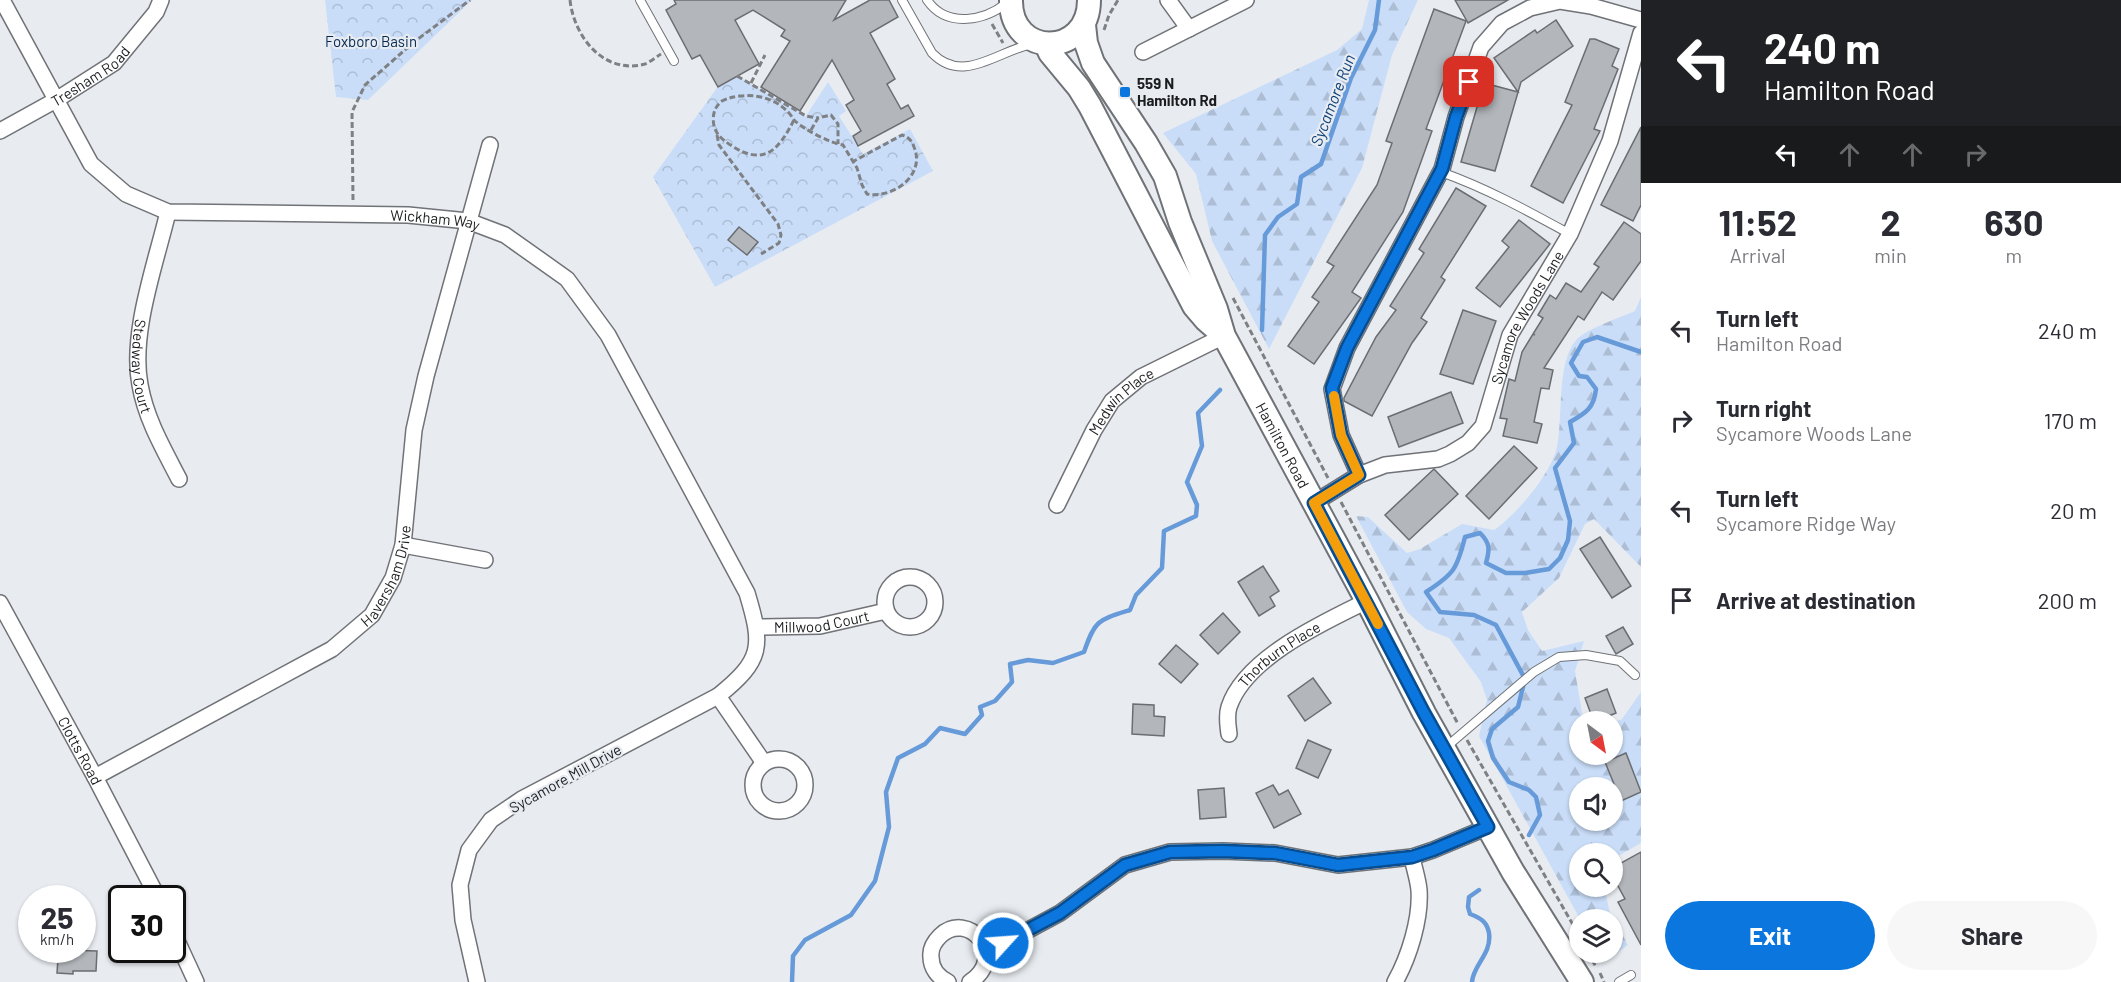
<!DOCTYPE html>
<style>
:root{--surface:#fff;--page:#f7f7f7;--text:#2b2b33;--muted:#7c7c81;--accent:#0b76de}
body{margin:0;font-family:Barlow,sans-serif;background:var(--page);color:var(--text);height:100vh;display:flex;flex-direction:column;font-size:22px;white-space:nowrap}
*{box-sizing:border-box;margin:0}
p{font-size:20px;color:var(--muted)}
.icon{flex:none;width:33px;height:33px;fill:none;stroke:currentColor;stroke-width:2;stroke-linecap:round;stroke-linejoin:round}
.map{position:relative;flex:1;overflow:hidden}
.details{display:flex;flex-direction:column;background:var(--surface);width:480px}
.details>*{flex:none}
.banner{background:#202124;color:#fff;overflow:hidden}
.needle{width:39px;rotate:148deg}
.buttons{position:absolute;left:1569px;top:711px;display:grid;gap:12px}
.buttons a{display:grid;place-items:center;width:54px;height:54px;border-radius:50%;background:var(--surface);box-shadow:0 2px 4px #0004;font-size:30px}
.speed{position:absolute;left:18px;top:885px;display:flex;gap:12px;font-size:30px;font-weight:700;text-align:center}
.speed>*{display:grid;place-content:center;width:78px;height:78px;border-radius:50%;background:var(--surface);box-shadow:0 2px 4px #0004;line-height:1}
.speed small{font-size:15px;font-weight:400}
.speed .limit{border:3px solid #111;border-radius:9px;background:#fff;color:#111}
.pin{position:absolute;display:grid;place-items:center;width:51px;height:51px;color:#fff;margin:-26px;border-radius:12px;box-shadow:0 3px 9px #0006}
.me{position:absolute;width:66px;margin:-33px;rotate:64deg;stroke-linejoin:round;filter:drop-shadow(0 0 4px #0008)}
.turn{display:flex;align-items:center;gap:21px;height:126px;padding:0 24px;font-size:27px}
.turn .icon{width:78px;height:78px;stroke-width:2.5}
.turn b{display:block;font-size:42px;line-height:51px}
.lanes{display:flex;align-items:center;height:57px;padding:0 24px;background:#0003;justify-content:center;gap:30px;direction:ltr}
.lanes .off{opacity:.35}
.eta{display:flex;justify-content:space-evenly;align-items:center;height:102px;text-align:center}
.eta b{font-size:36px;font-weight:700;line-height:42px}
.primary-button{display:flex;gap:12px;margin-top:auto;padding:12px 24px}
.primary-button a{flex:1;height:69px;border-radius:36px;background:var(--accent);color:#fff;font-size:24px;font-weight:700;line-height:69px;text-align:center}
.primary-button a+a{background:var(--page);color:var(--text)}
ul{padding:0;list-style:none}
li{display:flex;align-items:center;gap:18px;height:90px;padding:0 24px}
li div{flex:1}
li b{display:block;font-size:22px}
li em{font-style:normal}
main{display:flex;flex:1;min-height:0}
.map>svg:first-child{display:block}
.forest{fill:url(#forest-firs);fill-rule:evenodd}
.park{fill:url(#park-crowns)}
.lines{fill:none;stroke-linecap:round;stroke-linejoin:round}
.stream{stroke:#679ad9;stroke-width:4.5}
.building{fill:#b3b7bb;stroke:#6a6d71;stroke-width:1.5}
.lane-casing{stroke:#6f7276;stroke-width:10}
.street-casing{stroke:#6f7276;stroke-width:18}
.primary-casing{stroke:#6f7276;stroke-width:26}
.path{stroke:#7e8084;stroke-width:3;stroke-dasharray:6 3;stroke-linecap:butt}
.lane{stroke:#fff;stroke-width:8}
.street{stroke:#fff;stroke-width:15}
.primary{stroke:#fff;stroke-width:22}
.route-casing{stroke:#074d90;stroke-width:15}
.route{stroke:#0b76de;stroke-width:10}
.slow{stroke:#f59e0b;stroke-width:10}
.poi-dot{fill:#0b76de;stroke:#e8ecf1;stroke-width:2}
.labels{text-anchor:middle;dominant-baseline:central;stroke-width:4.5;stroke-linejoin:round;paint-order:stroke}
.park-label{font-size:15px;fill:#052951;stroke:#e8ecf1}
.street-label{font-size:15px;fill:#1c1d1f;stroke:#e8ecf1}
.poi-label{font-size:15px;font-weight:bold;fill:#1c1d1f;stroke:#e8ecf1;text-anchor:start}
.water-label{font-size:16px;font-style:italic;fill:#0c417a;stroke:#e8ecf1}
</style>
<main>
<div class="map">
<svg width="1641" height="982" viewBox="0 0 1641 982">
<defs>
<pattern id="forest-firs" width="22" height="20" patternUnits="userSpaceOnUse" patternTransform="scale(1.5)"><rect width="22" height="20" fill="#c9ddf8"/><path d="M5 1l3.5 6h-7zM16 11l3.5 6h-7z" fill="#acbdd4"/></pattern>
<pattern id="park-crowns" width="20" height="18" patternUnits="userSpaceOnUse" patternTransform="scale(1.5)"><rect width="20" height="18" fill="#c9ddf8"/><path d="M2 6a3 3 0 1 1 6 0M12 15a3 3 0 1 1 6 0" fill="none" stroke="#acbdd4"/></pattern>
</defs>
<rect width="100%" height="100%" fill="#e8ecf1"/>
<g class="forest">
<path d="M 1369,0 L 1418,0 L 1392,55 L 1362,168 L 1269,349 L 1212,241 L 1196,174 L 1163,133 L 1337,50 L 1362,29 Z"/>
<path d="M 1641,297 L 1641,567 L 1594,519 L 1585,524 L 1559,578 L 1522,612 L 1528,630 L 1542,651 L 1584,641 L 1575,671 L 1583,719 L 1585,721 L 1580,722 L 1580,754 L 1612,754 L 1613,723 L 1622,719 L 1641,692 L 1641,843 L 1613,859 L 1612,854 L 1580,854 L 1580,886 L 1604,887 L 1610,913 L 1628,945 L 1604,962 L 1599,953 L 1612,952 L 1612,920 L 1580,919 L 1479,736 L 1487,700 L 1481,682 L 1449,638 L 1426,629 L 1407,612 L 1356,516 L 1368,517 L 1407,553 L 1420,549 L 1462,524 L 1494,530 C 1516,515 1548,477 1556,451 C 1564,422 1555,362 1577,339 C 1587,329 1621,317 1635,311 ZM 1580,788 L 1612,788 L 1612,820 L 1580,820 Z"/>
</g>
<g class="park">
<path d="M 325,0 L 472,0 L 368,100 L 336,97 Z"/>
<path d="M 729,71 L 806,116 L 828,82 L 846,111 L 839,116 L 863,154 L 910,129 L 933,171 L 715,287 L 653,177 Z"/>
</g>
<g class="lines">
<g class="stream">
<path d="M 1262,330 L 1265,235 L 1278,217 L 1297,204 L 1301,177 L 1321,164 L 1351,78 L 1375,30 L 1379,0"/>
<path d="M 1529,835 L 1540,815 L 1536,797 L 1529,790 L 1509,782 L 1493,758 L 1488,741 L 1492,729 L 1518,707 L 1525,679 L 1496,625 L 1474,615 L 1440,612 L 1426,592 C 1454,574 1457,569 1465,537 L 1480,533 C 1490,543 1490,549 1486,563 L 1506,573 L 1525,573 L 1549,569 L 1560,558 L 1568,540 L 1570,521 L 1555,468 L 1574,443 L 1570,422 C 1586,413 1594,408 1596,389 L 1587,377 L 1579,376 L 1571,363 L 1583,342 L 1597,337 L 1641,352"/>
<path d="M 792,982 L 793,956 L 805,940 L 851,915 L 875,881 L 889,827 L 886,792 L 898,758 L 925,744 L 940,728 L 965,734 L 982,715 L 980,707 L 995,701 L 1012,682 L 1010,664 L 1028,660 L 1053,663 L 1084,652 C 1095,620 1098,620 1130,610 L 1136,595 L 1162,568 L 1164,531 L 1196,516 L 1197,505 L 1187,482 L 1202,446 L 1198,413 L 1220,390"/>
<path d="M 1472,982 C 1473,965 1492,954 1489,933 C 1487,922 1481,918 1470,914 L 1468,907 L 1469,897 L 1479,890"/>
</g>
</g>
<g class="building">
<path d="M 674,0 L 846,0 L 834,20 L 870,0 L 889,0 L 898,17 L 870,33 L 895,79 L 887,84 L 901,109 L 908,105 L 914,116 L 858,146 L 853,136 L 861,131 L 846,105 L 854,100 L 832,60 L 800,111 L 761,87 L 790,41 L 781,36 L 785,30 L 753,10 L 735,20 L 759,64 L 718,87 L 700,55 L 692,59 L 666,10 L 676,4 Z"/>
<path d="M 1455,0 L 1508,0 L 1468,23 Z"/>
<path d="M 1434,9 L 1466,21 L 1426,129 L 1432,131 L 1403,212 L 1352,292 L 1361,298 L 1314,364 L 1288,346 L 1319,302 L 1312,297 L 1334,266 L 1327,262 L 1377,185 L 1392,143 L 1386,141 Z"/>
<path d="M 1556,20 L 1573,46 L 1521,82 L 1495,171 L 1461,162 L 1484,83 L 1518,92 L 1494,58 L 1535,30 L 1537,33 Z"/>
<path d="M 1590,39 L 1595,39 L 1619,49 L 1612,66 L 1618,69 L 1594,129 L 1600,131 L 1563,203 L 1531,186 L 1572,105 L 1565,102 Z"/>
<path d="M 1641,127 L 1641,205 L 1633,221 L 1601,205 Z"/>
<path d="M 1456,188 L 1486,206 L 1441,277 L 1445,280 L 1421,318 L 1427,322 L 1412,343 L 1372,416 L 1344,401 L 1344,398 L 1376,337 L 1396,310 L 1390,306 L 1424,253 L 1419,249 Z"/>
<path d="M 1519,220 L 1550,244 L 1500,307 L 1476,288 L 1509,247 L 1502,241 Z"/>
<path d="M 1624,222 L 1641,234 L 1641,261 L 1613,300 L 1602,292 L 1584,320 L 1578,316 L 1544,368 L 1553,370 L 1549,389 L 1541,388 L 1534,422 L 1542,424 L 1537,443 L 1503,436 L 1507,419 L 1500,418 L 1509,379 L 1515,381 L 1522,352 L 1533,334 L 1535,335 L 1533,334 L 1543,318 L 1538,315 L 1550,295 L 1556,299 L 1566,283 L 1581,292 L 1599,267 L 1594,264 Z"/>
<path d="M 739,227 L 758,242 L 747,255 L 728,240 Z"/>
<path d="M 1463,310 L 1496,321 L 1473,384 L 1440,374 Z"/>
<path d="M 1451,392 L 1463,423 L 1399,447 L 1388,417 Z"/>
<path d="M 1514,446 L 1537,468 L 1489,519 L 1466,496 Z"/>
<path d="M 1434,469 L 1458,494 L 1409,540 L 1385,515 Z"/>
<path d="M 1600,537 L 1631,586 L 1612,598 L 1580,549 Z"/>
<path d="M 1263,566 L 1279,591 L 1270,597 L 1275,606 L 1259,616 L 1238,582 Z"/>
<path d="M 1223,613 L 1240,632 L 1218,654 L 1200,635 Z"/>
<path d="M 1623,627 L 1633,644 L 1616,654 L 1606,636 Z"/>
<path d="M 1176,645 L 1198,664 L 1181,683 L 1159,664 Z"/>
<path d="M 1313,678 L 1331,703 L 1305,721 L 1288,696 Z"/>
<path d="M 1607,689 L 1616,713 L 1594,722 L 1585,698 Z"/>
<path d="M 1133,704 L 1154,705 L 1154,716 L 1165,717 L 1164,736 L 1132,734 Z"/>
<path d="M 1308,740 L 1331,750 L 1318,778 L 1296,768 Z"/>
<path d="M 1626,753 L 1641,792 L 1621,801 L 1605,762 Z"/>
<path d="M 1273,785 L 1279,795 L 1288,790 L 1301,814 L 1274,828 L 1256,793 Z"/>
<path d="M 1224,788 L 1226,817 L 1200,819 L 1198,790 Z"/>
<path d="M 1641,852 L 1641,945 L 1618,902 L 1625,899 L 1612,875 L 1612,868 Z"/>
<path d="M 63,950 L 97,951 L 96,971 L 73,971 L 73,974 L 57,973 L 58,958 L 63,958 Z"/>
</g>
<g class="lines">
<defs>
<g id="lane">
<path d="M 640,0 L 674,61"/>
<path d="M 902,0 L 932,53 C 963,85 997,51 1032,44"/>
<path d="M 927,0 C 947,29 986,21 1009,1"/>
<path d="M 1441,172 C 1486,188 1528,211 1570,234"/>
<path d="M 1445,748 L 1534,672 L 1559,657 L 1586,655 L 1620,661 L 1635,675"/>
<path d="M 1619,982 L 1631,975"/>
</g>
<g id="street">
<path id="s1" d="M 2,0 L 91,164 L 126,194 L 168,212 L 408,215 L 468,221 L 505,235 L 567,279 L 608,335 L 747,593 C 763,646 763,660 718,696 L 522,799 L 491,820 L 469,850 L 460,885 L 463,920 L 477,982"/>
<path d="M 1168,0 L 1189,29"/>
<path d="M 1143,52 L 1246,0"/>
<path id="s2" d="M 0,131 L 56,100 L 114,63 L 156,12 L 161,0"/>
<path id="s3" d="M 168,212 C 156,263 130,333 140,385 C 146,419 163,448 179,479"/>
<path d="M 1359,475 L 1341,435 L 1332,389 L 1347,348 L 1442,169 L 1456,117 L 1481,47 L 1502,23 L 1530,8 L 1560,1 L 1591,6 L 1641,20"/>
<path id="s4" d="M 1314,503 L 1359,475 L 1385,465 L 1438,459 L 1450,454 L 1468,443 L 1483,426 L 1510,335 L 1570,234 L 1610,141 L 1641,33"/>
<path id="s5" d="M 1057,505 L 1094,430 L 1112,401 L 1141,377 L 1224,336"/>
<path d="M 403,545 L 485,560"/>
<circle cx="910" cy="602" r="25"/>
<path id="s6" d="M 0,603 L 95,777 L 158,898"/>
<path id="s7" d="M 758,627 L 820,626 L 886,611"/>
<path d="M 718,696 L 764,763"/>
<path id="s8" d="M 1229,734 C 1228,725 1226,716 1229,707 C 1245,658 1324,622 1367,601"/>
<circle cx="779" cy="785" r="26"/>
<path id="s9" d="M 95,777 L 332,649 L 372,615 L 393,578 L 403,545 L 414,430 L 426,376 L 490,145"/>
<path d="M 172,930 L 196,982"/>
<path d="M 986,950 L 1019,935 L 1060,913 L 1125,865 L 1170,852 L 1223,851 L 1275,853 L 1338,865 L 1412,857 L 1433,850 L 1488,827"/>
<path d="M 948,982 C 938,977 931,968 931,957 C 930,949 934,942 940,936 C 968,909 1009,956 970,982"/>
<path d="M 1395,982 C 1409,957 1421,919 1419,890 C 1418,879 1414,868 1412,857"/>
</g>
<g id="primary">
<path d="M 1011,0 C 1010,58 1089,58 1089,0"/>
<path id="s10" d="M 1084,25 L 1086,43 L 1093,63 L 1146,143 L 1165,176 L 1180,222 L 1216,309 L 1224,336 L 1367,601 L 1424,713 L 1513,872 L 1582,982"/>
<path d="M 1046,44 L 1050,53 L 1079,88 L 1090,106 L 1194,306 L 1206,320 L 1223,335"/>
</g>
</defs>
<use href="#lane" class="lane-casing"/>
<use href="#street" class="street-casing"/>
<use href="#primary" class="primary-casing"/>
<g class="path">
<path d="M 570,0 C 574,37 604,75 645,64 C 650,62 656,57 661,54"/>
<path d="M 992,24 L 1003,43"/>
<path d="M 1104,30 L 1109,15 L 1118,0"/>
<path d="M 737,76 L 806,116 L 818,118"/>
<path d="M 751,83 L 765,55"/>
<path d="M 794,120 C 779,149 765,167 732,146 C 723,140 717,136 714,126 C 712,116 714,107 722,101 C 728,98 733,97 740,96 C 758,94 776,99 789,113 C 790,114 794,120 795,121 C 805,130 830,143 843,145 L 857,168 L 862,185 L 867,194 C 893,199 926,175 914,147 C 912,141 909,137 902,135 L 854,161"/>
<path d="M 811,130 L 818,118 L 831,115 L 838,124 L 838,144"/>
<path d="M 717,135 L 719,145 L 778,224 L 781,235 L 779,243 L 761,254"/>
<path d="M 353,200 L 352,112 L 365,85 L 414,42 L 470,0"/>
<path d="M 1233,298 L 1328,478"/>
<path d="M 1341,502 L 1458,724"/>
<path d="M 1467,740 L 1580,937"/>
<path d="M 1588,952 L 1596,967"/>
<path d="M 1600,973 L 1604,982"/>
</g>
<use href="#lane" class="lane"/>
<use href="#street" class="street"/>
<use href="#primary" class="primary"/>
</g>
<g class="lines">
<defs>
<path id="route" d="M 1003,943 L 1060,913 L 1125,865 L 1170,852 L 1223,851 L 1275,853 L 1338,865 L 1412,857 L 1433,850 L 1488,827 L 1424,713 L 1314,503 L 1359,475 L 1341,435 L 1332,388 L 1347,348 L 1442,169 L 1456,117 L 1469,82"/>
</defs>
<use href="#route" class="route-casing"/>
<use href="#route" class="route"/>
<path class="slow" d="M 1334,396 L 1341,435 L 1359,475 L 1314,503 L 1378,624"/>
</g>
<rect class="poi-dot" x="1119" y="86" width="12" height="12" rx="3"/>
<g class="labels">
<g class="park-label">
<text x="371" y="41">Foxboro Basin</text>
</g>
<g class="street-label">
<text stroke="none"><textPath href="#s2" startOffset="106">Tresham Road</textPath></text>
<text stroke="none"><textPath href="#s1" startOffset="546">Wickham Way</textPath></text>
<text stroke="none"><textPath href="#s4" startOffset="309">Sycamore Woods Lane</textPath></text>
<text stroke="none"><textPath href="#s3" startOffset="158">Stedway Court</textPath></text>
<text stroke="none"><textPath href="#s5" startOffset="124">Medwin Place</textPath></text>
<text stroke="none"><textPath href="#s10" startOffset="468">Hamilton Road</textPath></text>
<text stroke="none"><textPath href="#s9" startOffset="364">Haversham Drive</textPath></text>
<text stroke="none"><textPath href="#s7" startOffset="64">Millwood Court</textPath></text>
<text stroke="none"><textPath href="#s8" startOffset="102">Thorburn Place</textPath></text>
<text stroke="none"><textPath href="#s6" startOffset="168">Clotts Road</textPath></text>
<text transform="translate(565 778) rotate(-29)">Sycamore Mill Drive</text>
</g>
<g class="poi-label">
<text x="1137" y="83">559 N<tspan x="1137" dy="17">Hamilton Rd</tspan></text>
</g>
<g class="water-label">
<text transform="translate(1332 100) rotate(-69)">Sycamore Run</text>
</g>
</g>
</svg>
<div class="buttons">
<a><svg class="needle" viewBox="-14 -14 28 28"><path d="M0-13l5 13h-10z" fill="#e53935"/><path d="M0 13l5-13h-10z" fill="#7c7c81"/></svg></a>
<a><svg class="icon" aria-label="sound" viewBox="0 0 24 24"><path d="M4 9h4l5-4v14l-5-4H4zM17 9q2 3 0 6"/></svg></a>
<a><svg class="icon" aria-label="search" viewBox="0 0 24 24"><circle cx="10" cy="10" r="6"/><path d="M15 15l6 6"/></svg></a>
<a><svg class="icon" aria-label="layers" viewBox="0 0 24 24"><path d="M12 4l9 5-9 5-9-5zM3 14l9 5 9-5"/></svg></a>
</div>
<div class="speed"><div>25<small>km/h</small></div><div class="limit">30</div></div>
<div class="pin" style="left:1469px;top:82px;background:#d93025"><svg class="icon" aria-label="arrive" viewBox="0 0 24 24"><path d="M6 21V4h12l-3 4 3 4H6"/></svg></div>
<svg class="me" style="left:1003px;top:943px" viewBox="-20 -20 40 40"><circle r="17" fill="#0b76de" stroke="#fff" stroke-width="3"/><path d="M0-11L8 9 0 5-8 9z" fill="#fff"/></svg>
</div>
<section class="details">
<div class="banner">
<div class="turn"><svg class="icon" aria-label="left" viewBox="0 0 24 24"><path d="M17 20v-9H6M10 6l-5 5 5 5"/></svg><div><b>240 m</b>Hamilton Road</div></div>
<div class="lanes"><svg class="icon" aria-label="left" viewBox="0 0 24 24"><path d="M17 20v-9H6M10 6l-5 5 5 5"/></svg><svg class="icon off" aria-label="ahead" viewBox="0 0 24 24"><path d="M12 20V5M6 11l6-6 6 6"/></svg><svg class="icon off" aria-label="ahead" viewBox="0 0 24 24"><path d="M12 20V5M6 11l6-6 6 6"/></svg><svg class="icon off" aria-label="right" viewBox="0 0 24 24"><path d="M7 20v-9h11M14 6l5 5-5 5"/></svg></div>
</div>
<div class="eta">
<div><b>11:52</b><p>Arrival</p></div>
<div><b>2</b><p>min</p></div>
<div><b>630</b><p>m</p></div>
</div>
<ul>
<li><svg class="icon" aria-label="left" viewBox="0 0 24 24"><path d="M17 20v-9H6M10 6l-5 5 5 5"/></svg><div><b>Turn left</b><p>Hamilton Road</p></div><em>240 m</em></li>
<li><svg class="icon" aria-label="right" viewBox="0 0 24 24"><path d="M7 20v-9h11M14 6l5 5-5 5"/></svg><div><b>Turn right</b><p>Sycamore Woods Lane</p></div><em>170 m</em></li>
<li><svg class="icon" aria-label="left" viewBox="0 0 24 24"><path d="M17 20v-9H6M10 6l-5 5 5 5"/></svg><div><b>Turn left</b><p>Sycamore Ridge Way</p></div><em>20 m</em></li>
<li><svg class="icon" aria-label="arrive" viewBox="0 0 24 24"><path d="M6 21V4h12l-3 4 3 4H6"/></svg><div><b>Arrive at destination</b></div><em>200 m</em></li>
</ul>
<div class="primary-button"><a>Exit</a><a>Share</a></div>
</section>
</main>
